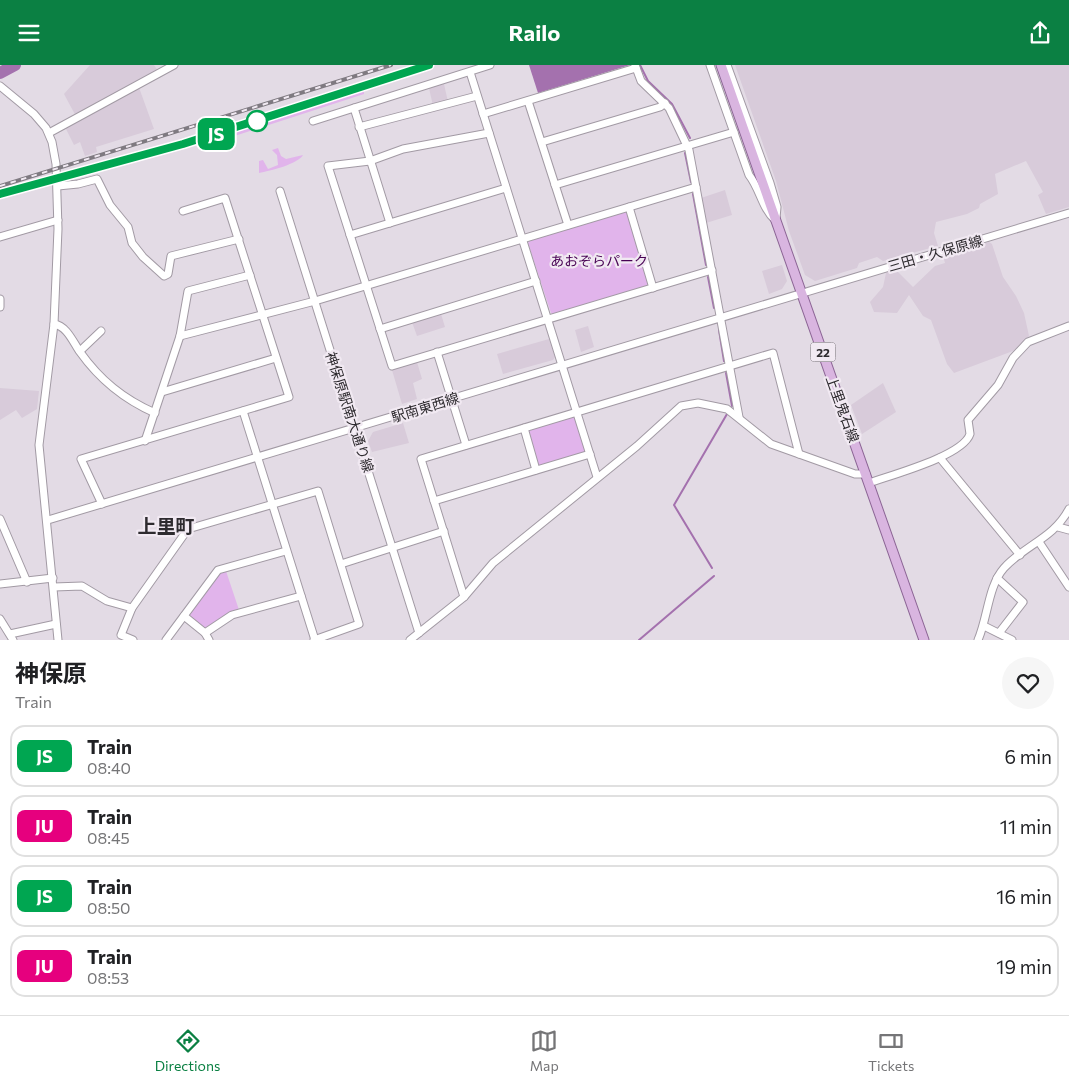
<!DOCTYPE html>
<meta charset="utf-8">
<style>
:root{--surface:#fff;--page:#f6f6f6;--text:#202124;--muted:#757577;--line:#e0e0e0;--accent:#0b8043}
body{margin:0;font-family:Commissioner,"Noto Sans JP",sans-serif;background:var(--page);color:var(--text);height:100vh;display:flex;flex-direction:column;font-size:19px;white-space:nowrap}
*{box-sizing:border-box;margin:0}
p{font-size:16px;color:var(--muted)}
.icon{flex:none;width:28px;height:28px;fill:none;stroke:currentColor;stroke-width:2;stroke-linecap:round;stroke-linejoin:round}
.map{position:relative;height:575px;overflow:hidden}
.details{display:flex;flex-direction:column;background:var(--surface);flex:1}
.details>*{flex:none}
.badge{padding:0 10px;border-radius:8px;font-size:18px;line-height:32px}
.map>.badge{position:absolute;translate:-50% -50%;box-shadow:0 0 0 2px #fff}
.round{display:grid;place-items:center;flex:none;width:52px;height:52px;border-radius:26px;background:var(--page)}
.overview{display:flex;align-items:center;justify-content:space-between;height:85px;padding:0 15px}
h1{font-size:24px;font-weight:700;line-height:38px}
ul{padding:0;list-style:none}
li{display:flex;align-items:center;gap:15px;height:62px;margin:0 10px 8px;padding:0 5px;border:2px solid var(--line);border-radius:15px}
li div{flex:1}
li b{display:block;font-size:19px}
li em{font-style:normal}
li .badge{min-width:55px;font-weight:700;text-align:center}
header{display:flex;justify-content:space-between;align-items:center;height:65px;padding:0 15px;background:var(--accent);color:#fff;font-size:22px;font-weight:700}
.menu{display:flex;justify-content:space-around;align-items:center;height:70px;border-top:1px solid var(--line);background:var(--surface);font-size:14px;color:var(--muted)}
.menu a{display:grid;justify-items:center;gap:2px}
.menu .selected{color:var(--accent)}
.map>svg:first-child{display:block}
.built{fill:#d8cbda}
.green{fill:#e1b4eb}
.water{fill:#a471ae}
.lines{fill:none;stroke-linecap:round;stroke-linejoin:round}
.stream{stroke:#a471ae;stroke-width:2}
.river{stroke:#a471ae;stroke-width:12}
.minor-casing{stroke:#a29aa4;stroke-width:9}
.major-casing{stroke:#8c6595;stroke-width:11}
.minor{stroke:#fff;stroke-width:7}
.major{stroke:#d9b5e0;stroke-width:9}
.rail-casing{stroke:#7f7a81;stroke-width:4}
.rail{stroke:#f1e9f2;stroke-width:2;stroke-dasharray:5.5;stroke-linecap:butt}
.line-casing{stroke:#fff;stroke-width:11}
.line{stroke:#00a651;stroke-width:8}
.stop-dot{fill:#fff;stroke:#00a651;stroke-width:2.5}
.labels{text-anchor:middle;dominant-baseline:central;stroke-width:4.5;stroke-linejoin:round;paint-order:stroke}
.shield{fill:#f1e9f2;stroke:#68646a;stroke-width:1}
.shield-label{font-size:12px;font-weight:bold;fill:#2e2b2f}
.street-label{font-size:14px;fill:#2e2b2f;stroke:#f1e9f2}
.park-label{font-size:14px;fill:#480254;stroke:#f1e9f2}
.district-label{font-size:19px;font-weight:bold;fill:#2e2b2f;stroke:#f1e9f2}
</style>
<header><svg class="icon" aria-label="menu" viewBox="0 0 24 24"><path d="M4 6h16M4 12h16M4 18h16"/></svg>Railo<svg class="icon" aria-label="share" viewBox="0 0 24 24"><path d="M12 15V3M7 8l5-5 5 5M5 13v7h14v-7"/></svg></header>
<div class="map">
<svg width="1069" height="575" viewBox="0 0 1069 575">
<rect width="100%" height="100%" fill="#e3dbe5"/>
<g class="built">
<path d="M90 0H154L158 6 137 17 154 64 96 82 97 87 85 91 80 77 74 80 65 62 78 55 64 29Z"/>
<path d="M735 0H1069V142L1046 149 1038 130 1043 127 1026 96 995 109 998 129 980 139 979 143 967 149 936 157 934 168 938 181 883 196 877 192 859 198 857 203 815 216 805 210 789 166 776 116Z"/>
<path d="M444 19 448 37 433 41 429 23Z"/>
<path d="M725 125 732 150 706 158 701 133Z"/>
<path d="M989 177 992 179 1003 212 1016 231 1024 248 1029 271 1013 286 954 308 947 299 931 255 923 251 909 230 897 248 874 247 870 237 883 222 886 208 896 205 913 222 935 201 945 198 943 191Z"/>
<path d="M782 200 787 216 782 224 769 229 762 206Z"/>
<path d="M441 249 445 262 417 271 412 257Z"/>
<path d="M588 261 594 282 581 287 575 265Z"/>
<path d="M549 274 555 292 553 295 503 309 497 289Z"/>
<path d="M417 297 422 314 413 318 417 334 402 339 392 305Z"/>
<path d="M883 318 896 347 862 369 851 340Z"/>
<path d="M0 323 39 326 37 344 22 353 16 345 0 355Z"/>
<path d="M403 358 409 378 372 387 368 376 373 367Z"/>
</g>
<g class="green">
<path d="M364 26V29L207 80 206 77Z"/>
<path d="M278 83 281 91 286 94 303 90C298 99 270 106 259 108V96L263 95 268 104 278 100 277 90 272 85Z"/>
<path d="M624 146 627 148 648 218 647 221 553 249 551 248 528 178 530 175Z"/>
<path d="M573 351 576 352 586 385 584 388 540 401 537 399 527 367 529 364Z"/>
<path d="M226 506 239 545 205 564 189 553V549L220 508Z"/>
</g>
<path class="water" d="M529 0H630L538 28Z"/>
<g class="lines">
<g class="stream">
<path d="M640 0 648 16 672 39 690 73"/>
<path d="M685 88 691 117"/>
<path d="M693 129 706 200"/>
<path d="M708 212 714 243"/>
<path d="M719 265 724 296"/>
<path d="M726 308 732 341"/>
<path d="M712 503 674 440 727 349"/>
<path d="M639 575 714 511"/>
</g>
<path class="river" d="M0 8 15 0"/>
<g class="minor-casing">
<g id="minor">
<path d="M635 0 641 16 669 43 689 85 739 352"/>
<path d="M710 0 749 110C760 124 762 143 775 155"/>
<path d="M727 0 770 118 777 142 776 153"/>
<path d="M470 7 597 412"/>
<path d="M0 21 34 49 46 63 52 77 56 99 58 164 54 259 39 380 58 575"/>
<path d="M528 36 568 160"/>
<path d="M483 49 636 3"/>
<path d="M313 56 354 43"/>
<path d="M359 62 477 31"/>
<path d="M49 68 174 0"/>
<path d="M489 68 403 84 370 96 328 101 392 301 712 205"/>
<path d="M542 77 660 42 665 38"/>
<path d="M555 120 734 67"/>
<path d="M58 121 78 119 97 114 110 140 128 162 132 178 143 192 164 211 168 209 171 191 239 174"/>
<path d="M280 126 419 568"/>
<path d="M629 142 653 223"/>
<path d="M390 158 354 43 490 0"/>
<path d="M350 170 506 123"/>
<path d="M0 172 58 155"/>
<path d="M0 234V242"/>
<path d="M54 259C67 261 73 277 80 287 100 315 123 334 155 348"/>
<path d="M380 264 536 216"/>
<path d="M180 271 315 236 696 122"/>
<path d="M80 286 101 266"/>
<path d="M437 287 466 380"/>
<path d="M162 327 276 293"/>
<path d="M243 346 315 575"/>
<path d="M524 363 536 405"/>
<path d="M145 376 180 271 188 226 250 210"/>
<path d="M940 393 1020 490"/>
<path d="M869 418C891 410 963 391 970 369L968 355 998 320 1013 293 1028 277 1069 261"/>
<path d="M434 436 590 389"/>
<path d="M102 439 81 394 289 332 225 133 183 146"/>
<path d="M0 454 27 517"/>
<path d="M48 455 1069 148"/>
<path d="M1058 462 1069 465"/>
<path d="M1039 477 1069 522"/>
<path d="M341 499 444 466"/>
<path d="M997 513 1023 537 999 568"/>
<path d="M0 519 53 513"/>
<path d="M54 522 82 521 107 536 132 543"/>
<path d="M464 532 421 394 773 288 799 389"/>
<path d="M184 551 205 568 209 575"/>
<path d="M0 554 13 575"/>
<path d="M984 561 1012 575"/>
<path d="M205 568 232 550 301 531"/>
<path d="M10 569 56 559"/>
<path d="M133 575 121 570 132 543 188 464 318 426 359 559 314 575"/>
<path d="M166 575 218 505 286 486"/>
<path d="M410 575 464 532 493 498 637 381 681 341 698 338 727 344 771 379 855 409H866"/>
<path d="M978 575C988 552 988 521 1004 503 1025 480 1054 473 1069 444"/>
</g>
</g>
<g class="major-casing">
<path id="major" d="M721 0 924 575"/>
</g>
<use href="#minor" class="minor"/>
<use href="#major" class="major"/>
<g class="rail-casing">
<g id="rail">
<path d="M0 121 391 0"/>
<path d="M0 129 183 79 429 0"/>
</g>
</g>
<use href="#rail" class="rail"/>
</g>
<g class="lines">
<g class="line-casing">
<path id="line" d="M0 129 183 79 429 0"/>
</g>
<use href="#line" class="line"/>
</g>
<circle class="stop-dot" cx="257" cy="56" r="10"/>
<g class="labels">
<rect class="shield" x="810.5" y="277.5" width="25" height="19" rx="4"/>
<g class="shield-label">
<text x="823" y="287">22</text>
</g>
<g class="street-label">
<text transform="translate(935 188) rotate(-16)">三田・久保原線</text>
<text transform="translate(425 342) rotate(-17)">駅南東西線</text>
<text transform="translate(843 344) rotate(70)">上里鬼石線</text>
<text transform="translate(350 347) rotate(72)">神保原駅南大通り線</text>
</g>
<g class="park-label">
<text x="599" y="195">あおぞらパーク</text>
</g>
<g class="district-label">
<text x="166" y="460">上里町</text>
</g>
</g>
</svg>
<b class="badge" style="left:216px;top:69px;background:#00a651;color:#fff">JS</b>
</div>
<section class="details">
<div class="overview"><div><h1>神保原</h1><p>Train</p></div><a class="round"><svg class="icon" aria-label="heart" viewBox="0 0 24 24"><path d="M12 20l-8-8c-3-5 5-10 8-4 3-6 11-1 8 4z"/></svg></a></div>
<ul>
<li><span class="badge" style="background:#00a651;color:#fff">JS</span><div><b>Train</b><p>08:40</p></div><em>6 min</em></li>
<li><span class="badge" style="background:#e6007e;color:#fff">JU</span><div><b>Train</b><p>08:45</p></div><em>11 min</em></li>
<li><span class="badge" style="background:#00a651;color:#fff">JS</span><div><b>Train</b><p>08:50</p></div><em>16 min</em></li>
<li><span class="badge" style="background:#e6007e;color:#fff">JU</span><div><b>Train</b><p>08:53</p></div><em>19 min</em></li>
</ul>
</section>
<nav class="menu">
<a class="selected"><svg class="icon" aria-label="directions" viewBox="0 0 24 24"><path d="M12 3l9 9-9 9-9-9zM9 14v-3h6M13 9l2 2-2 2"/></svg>Directions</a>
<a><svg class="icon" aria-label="map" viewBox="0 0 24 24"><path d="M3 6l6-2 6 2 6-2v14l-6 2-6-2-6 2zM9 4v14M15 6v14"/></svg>Map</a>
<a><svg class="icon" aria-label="tickets" viewBox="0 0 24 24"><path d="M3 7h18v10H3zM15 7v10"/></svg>Tickets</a>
</nav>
